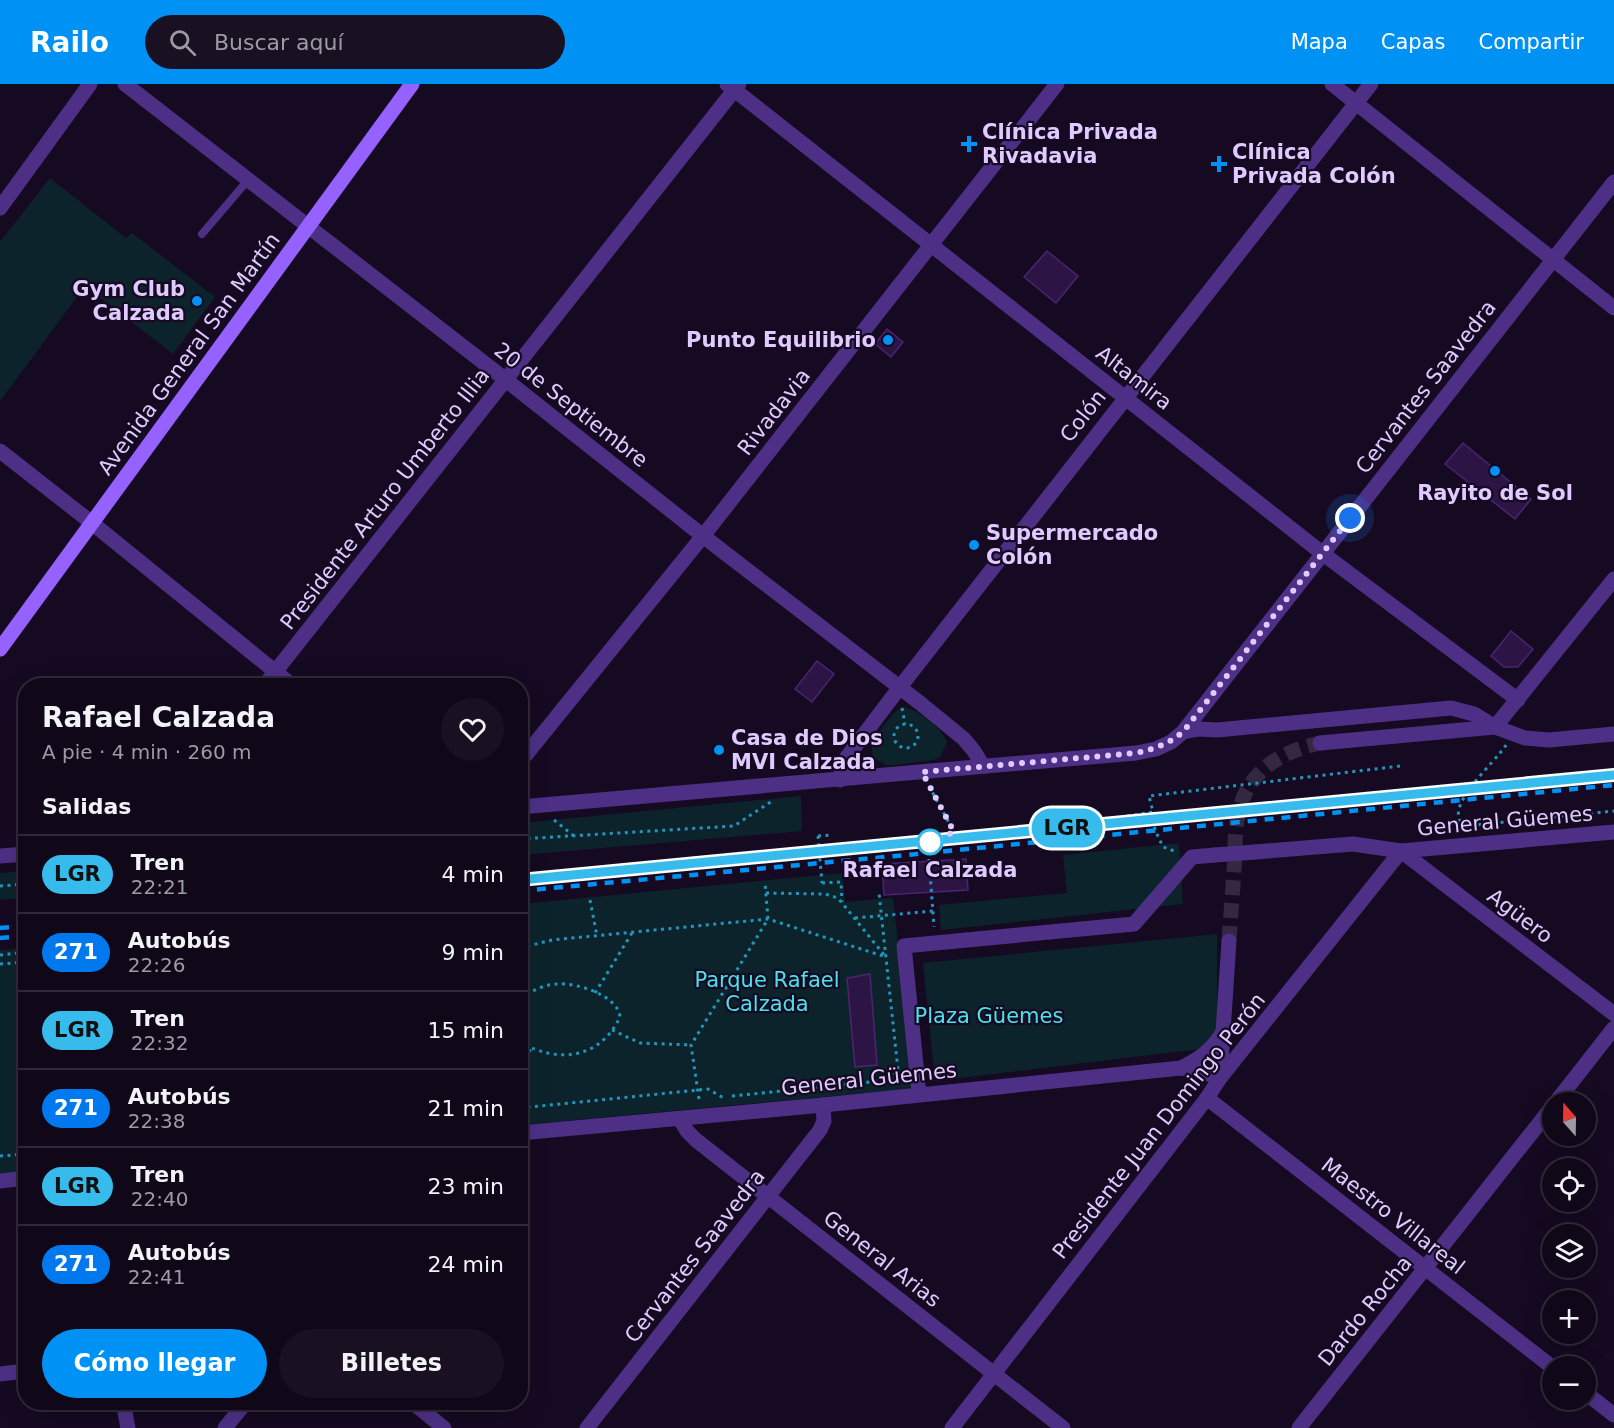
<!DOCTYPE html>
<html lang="es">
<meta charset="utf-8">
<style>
:root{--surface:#100819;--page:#191122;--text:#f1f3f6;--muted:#9c9aa2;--line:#302938;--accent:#0091f5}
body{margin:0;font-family:"DejaVu Sans",sans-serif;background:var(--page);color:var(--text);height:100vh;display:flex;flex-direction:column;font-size:22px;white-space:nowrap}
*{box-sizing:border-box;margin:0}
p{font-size:20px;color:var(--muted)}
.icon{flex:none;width:33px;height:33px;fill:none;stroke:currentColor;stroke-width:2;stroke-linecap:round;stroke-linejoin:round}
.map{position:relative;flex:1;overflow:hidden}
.panel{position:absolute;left:18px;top:594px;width:510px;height:732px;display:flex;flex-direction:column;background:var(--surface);border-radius:24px;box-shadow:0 6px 24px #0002,0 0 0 2px var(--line)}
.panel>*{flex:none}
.badge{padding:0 12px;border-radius:20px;font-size:21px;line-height:39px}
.needle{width:39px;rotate:340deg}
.tools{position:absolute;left:1542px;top:1008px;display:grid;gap:12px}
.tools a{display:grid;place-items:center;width:54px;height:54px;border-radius:50%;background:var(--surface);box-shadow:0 6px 24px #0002,0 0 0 2px var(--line);font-size:30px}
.you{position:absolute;width:30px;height:30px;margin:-15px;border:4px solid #fff;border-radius:50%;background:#1a73e8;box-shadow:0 0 0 9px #1a73e833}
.map>.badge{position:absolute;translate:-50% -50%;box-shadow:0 0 0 3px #fff}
h2{padding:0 24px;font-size:22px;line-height:54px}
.round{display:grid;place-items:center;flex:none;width:63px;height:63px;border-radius:32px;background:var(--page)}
.headline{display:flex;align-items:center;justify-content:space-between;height:102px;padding:0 24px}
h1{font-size:28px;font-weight:600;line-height:45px}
.primary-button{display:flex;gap:12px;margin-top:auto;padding:12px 24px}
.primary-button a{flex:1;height:69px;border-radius:36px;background:var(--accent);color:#fff;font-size:24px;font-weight:600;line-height:69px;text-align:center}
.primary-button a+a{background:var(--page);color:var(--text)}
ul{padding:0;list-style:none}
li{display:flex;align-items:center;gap:18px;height:78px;padding:0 24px;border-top:2px solid var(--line)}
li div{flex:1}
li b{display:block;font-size:22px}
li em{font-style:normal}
li .badge{min-width:66px;font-weight:700;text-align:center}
header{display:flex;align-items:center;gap:36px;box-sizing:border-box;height:84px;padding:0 30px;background:var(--accent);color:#fff}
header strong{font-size:28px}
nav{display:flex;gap:33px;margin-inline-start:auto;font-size:21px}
.search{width:420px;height:54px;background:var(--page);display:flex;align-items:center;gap:15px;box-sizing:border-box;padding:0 21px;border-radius:33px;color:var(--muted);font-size:22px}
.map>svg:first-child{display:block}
.green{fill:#0d232b}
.building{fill:#2c1444;stroke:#4b2472;stroke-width:1.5}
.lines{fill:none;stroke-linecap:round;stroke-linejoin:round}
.tertiary-tunnel{stroke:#332742;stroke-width:15;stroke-dasharray:15 8;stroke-linecap:butt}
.path{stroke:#2096bd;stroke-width:3;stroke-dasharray:3 4.5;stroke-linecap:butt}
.service{stroke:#4d3085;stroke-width:8}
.minor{stroke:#4d3085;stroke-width:15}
.tertiary{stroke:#4d3085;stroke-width:15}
.secondary{stroke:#9561ff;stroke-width:15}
.rail{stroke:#0091f5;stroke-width:4.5;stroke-dasharray:9 8;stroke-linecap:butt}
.path-bridge{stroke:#2096bd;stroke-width:3;stroke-dasharray:3 4.5;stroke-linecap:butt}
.minor-bridge{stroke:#4d3085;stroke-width:15}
.line-casing{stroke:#fff;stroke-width:14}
.line{stroke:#37bbed;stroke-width:9}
.walk{stroke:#e0caff;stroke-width:6;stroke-dasharray:0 10.8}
.poi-dot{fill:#0091f5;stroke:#150a21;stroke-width:2}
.stop-dot{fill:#fff;stroke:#37bbed;stroke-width:3}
.labels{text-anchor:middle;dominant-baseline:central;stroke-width:4.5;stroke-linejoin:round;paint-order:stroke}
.poi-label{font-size:21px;font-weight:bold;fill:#e0caff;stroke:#150a21;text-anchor:start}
.street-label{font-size:21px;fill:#e0caff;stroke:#150a21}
.stop-label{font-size:21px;font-weight:bold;fill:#e0caff;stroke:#150a21}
.park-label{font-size:21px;fill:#49e2ec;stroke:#150a21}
</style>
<header>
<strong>Railo</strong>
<div class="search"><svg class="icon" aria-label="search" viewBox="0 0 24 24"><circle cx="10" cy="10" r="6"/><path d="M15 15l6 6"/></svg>Buscar aquí</div>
<nav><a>Mapa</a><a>Capas</a><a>Compartir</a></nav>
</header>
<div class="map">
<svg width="1614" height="1344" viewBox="0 0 1614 1344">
<rect width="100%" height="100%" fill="#150a21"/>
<g class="green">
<path d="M50 94 126 154 132 149 215 213 173 270 85 202 0 317V158Z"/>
<path d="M902 623C916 623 944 646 947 659L940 673 933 676 887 682 873 673C872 668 871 663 873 658 877 649 893 628 902 623Z"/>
<path d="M801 712 802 747 521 771V739Z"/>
<path d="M1179 759 1183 820 941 846 939 821 1067 809 1063 771Z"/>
<path d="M25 787V814L0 816V789Z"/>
<path d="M842 789 845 818 893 814 912 989 911 1001 907 1005 521 1041V820Z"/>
<path d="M1217 850V963L935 997 923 879Z"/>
<path d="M25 864V1087L0 1089V866Z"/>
</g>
<g class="building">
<path d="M1047 167 1078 192 1056 219 1024 193Z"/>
<path d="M887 245 903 258 891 273 875 260Z"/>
<path d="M1463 359 1531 415 1515 435 1445 380Z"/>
<path d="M1511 547 1533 565 1518 583H1504L1491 572Z"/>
<path d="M817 577 834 590 812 618 795 605Z"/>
<path d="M966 775 968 806 884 811 882 780Z"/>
<path d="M870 890 877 981 855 983 847 894Z"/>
</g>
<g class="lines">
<path class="tertiary-tunnel" d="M1229 857C1231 829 1233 801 1235 773 1235 759 1235 745 1238 731 1247 688 1279 668 1320 659"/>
<g class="path">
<path d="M902 624 905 640"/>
<circle cx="906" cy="652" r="12"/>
<path d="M1506 661C1497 677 1439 725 1465 742L1614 727"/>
<path d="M929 702 954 748"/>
<path d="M1153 728 1155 746 1163 763 1177 768"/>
<path d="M1127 732 1153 728 1149 712 1400 682"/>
<path d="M554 736 574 752"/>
<path d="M818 752 832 751"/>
<path d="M520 755 734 742 772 717"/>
<path d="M929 775 934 843"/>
<path d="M822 799 841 798 842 818"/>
<path d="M0 802 26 800"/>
<path d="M766 809 825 810 838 814 885 872"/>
<path d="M590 816 597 852"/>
<path d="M855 834 933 827"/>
<path d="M520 864 552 856 768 835 886 873"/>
<path d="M0 871 26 868"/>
<path d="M0 880 26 878"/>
<path d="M595 909 632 849"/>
<path d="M520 914C532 907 543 901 556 900 575 898 618 911 620 933 600 975 558 980 520 958"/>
<path d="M612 946 640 959 691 961"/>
<path d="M520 980 531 965"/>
<path d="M732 1012 890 996 898 986 879 809"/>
<path d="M699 1015 691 961 768 835 765 799"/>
<path d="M520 1024 708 1005 722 1013H725"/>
<path d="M0 1072 26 1070"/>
</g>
<path class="service" d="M202 150 248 96"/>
<g class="minor">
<path d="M125 0 506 296 703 452 920 619 964 655 974 667 983 682"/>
<path d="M727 0 1322 469 1518 616"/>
<path d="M1332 0 1614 224"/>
<path d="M0 124 90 0"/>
<path d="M0 367 92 439 293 602"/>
<path d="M264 602 739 0"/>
<path d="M1183 648 1614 98"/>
<path d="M520 678 703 452 1057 0"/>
<path d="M840 696 842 686 847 673 900 603 1371 0"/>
<path d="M520 723 1136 669 1156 665 1171 658 1183 648 1199 645 1217 646 1451 624 1474 630 1495 643 1525 654 1549 656 1614 650"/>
<path d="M1255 768 1353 760 1401 767 1614 930"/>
<path d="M0 772 26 770"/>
<path d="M1181 984C1200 975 1212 966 1223 948"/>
<path d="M919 1010 904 862 1134 840 1192 773 1215 771"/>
<path d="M1207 1014 1552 1283"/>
<path d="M1556 1018 1614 944"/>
<path d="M680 1035 687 1047 696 1056 1063 1344"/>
<path d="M520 1049 823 1021 1181 984 1196 986 1220 994"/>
<path d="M0 1097 26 1094"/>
<path d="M0 1290 26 1287"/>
<path d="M1586 1309 1614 1331"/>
<path d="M123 1318 128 1344"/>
<path d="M412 1318 444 1344"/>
<path d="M225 1344 246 1318"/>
<path d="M587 1344 820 1046 824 1037 823 1021"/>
<path d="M1299 1344 1552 1023"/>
</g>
<g class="tertiary">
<path d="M1320 659 1495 643 1614 495"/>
<path d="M1220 994 1229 857"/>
<path d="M952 1344 1207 1014 1220 994 1401 767 1614 748"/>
</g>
<path class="secondary" d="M0 565 412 0"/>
<g class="rail">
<path d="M520 796 1614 691"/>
<path d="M520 807 917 770 1614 701"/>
<path d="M0 844 26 842"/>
<path d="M0 854 26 852"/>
</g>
<path class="path-bridge" d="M818 752 822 799"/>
<path class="minor-bridge" d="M1215 771 1255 768"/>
</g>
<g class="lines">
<g class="line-casing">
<path id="line" d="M520 796 1614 691"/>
</g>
<use href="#line" class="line"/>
<path class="walk" d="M930 758 954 748 922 688 1136 669C1155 665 1168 660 1183 648L1350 434"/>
</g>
<g class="poi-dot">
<path d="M966 51h6v6h6v6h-6v6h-6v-6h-6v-6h6z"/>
<path d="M1216 71h6v6h6v6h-6v6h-6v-6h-6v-6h6z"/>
<circle cx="197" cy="217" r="6"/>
<circle cx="888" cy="256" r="6"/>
<circle cx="1495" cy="387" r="6"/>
<circle cx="974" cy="461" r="6"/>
<circle cx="719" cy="666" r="6"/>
</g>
<circle class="stop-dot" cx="930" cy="758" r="12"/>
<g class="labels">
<g class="poi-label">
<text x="982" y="48">Clínica Privada<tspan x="982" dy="24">Rivadavia</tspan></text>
<text x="1232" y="68">Clínica<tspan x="1232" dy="24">Privada Colón</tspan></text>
<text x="185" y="205" text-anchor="end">Gym Club<tspan x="185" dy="24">Calzada</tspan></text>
<text x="876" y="256" text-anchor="end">Punto Equilibrio</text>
<text x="1495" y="409" text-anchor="middle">Rayito de Sol</text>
<text x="986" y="449">Supermercado<tspan x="986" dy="24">Colón</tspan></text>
<text x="731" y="654">Casa de Dios<tspan x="731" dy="24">MVI Calzada</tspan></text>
</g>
<g class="street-label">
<text transform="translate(189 270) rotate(-54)">Avenida General San Martín</text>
<text transform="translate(1134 294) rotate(38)">Altamira</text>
<text transform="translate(1426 303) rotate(-52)">Cervantes Saavedra</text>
<text transform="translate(571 321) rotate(38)">20 de Septiembre</text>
<text transform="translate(774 328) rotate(-52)">Rivadavia</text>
<text transform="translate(1083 332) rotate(-52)">Colón</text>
<text transform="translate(385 415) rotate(-52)">Presidente Arturo Umberto Illia</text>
<text transform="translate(1505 737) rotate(-5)">General Güemes</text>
<text transform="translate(1520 832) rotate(37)">Agüero</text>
<text transform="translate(869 995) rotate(-6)">General Güemes</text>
<text transform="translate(1159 1042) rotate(-52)">Presidente Juan Domingo Perón</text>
<text transform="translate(1393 1132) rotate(38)">Maestro Villareal</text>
<text transform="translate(695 1172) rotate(-52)">Cervantes Saavedra</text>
<text transform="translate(882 1175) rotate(38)">General Arias</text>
<text transform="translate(1365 1227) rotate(-51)">Dardo Rocha</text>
</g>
<g class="stop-label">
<text x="930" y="786">Rafael Calzada</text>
</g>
<g class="park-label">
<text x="767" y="896">Parque Rafael<tspan x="767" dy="24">Calzada</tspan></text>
<text x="989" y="932">Plaza Güemes</text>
</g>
</g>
</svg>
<div class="tools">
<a><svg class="needle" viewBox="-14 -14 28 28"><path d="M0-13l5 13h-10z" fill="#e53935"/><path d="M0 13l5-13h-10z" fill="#9c9aa2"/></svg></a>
<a><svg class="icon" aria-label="locate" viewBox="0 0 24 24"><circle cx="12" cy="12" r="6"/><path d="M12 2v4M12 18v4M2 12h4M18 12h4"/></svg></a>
<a><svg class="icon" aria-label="layers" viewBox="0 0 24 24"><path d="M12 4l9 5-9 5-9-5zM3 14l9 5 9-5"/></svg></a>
<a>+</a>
<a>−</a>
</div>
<div class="you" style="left:1350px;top:434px"></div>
<b class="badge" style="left:1067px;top:744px;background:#37bbed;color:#111">LGR</b>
<section class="panel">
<div class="headline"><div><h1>Rafael Calzada</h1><p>A pie · 4 min · 260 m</p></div><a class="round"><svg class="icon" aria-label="heart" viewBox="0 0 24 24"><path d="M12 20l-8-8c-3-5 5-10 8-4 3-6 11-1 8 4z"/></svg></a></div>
<h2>Salidas</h2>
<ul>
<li><span class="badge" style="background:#37bbed;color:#111">LGR</span><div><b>Tren</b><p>22:21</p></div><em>4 min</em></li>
<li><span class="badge" style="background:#0079ef;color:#fff">271</span><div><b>Autobús</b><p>22:26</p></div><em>9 min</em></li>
<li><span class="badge" style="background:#37bbed;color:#111">LGR</span><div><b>Tren</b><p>22:32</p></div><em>15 min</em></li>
<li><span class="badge" style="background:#0079ef;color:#fff">271</span><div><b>Autobús</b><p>22:38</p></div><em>21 min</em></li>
<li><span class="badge" style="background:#37bbed;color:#111">LGR</span><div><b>Tren</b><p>22:40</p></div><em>23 min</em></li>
<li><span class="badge" style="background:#0079ef;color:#fff">271</span><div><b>Autobús</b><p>22:41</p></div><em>24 min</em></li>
</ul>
<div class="primary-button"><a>Cómo llegar</a><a>Billetes</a></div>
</section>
</div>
